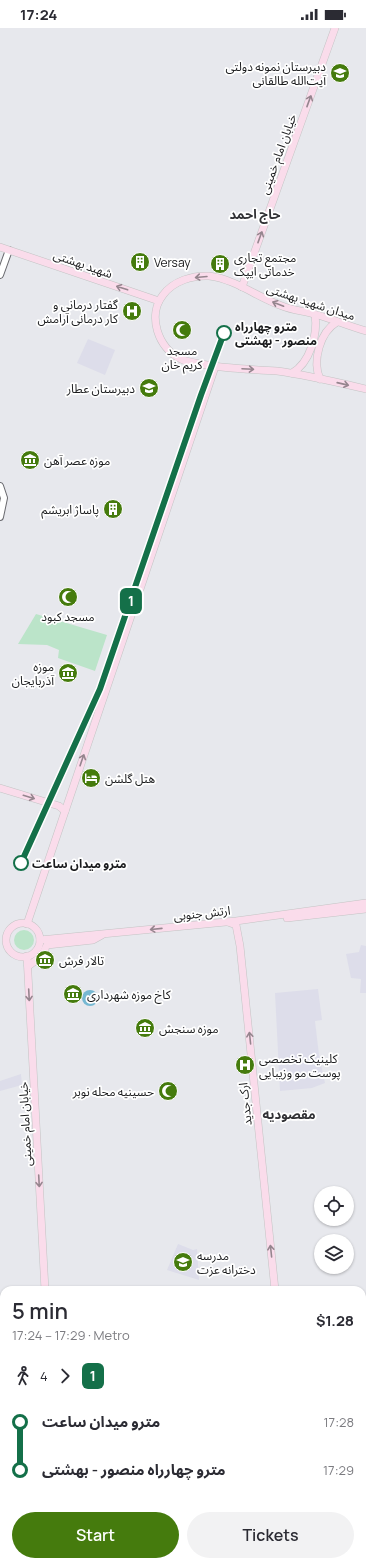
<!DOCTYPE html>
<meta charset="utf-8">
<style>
:root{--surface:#fff;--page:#f2f2f3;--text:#2b2b33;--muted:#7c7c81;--accent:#457b0d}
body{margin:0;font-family:Manrope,"Noto Sans Arabic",sans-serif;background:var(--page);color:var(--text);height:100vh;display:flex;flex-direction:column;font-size:15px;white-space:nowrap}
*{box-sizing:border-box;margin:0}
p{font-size:13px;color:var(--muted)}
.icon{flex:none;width:22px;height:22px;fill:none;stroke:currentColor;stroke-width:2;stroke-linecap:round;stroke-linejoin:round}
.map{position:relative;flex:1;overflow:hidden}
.sheet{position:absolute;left:0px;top:1258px;width:366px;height:280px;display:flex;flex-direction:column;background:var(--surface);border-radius:12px 12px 0 0;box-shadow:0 1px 3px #0004}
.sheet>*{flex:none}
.badge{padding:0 8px;border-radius:6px;font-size:14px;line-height:26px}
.controls{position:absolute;left:314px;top:1158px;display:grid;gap:8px}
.controls a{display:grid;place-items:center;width:40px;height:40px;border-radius:50%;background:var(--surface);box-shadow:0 1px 3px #0004;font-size:20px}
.map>.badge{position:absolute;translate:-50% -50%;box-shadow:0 0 0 2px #fff}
.legs{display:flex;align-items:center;gap:6px;height:44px;padding:0 12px;font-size:13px}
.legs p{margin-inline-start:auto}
.headline{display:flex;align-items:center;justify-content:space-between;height:68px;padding:0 12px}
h1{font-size:22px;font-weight:600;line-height:30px}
.cta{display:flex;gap:8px;margin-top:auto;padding:8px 12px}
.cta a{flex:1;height:46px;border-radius:24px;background:var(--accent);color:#fff;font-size:16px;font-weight:600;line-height:46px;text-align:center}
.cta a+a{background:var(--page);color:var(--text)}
ul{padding:0 12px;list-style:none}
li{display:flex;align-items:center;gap:14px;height:48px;font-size:15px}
li i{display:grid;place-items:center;width:6px;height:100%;margin:0 5px;background:currentColor}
li i::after{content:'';width:10px;height:10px;margin:-5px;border:3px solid;border-radius:50%;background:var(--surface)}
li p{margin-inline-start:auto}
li:first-child i{background:linear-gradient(#0000 50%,currentColor 0)}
li:last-child i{background:linear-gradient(currentColor 50%,#0000 0)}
.status{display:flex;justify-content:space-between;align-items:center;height:28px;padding:0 20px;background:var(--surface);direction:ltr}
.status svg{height:11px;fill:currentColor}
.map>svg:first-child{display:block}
.built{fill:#ddddea}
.green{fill:#bbe4c9}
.water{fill:#76b8d2}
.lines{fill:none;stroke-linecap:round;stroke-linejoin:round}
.secondary-casing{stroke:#6a6a6f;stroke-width:8}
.primary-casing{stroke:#c3c4c4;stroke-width:8}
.secondary{stroke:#fff;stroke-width:6}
.primary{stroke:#fadceb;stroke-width:7}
.oneway{stroke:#95858e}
.line-1-casing{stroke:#fff;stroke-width:9}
.line-1{stroke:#147049;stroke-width:6}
.stop-1-dot{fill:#fff;stroke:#147049;stroke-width:2}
.labels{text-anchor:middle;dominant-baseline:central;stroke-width:3.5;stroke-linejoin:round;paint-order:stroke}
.poi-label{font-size:12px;fill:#1a1b1d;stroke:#fff;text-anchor:start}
.street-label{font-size:12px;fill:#1a1b1d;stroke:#fff}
.stop-label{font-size:12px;font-weight:bold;fill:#1a1b1d;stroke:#fff;text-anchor:start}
.neighbourhood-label{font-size:13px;font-weight:bold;fill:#313135;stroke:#fff}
</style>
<div class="status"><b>17:24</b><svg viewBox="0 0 49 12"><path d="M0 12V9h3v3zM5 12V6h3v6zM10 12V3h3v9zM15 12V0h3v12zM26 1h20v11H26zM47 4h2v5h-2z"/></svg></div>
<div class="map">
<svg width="366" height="1538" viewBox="0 0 366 1538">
<rect width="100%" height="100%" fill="#e7e8ed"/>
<g class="built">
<path d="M88 311 115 322 105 347 77 335Z"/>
<path d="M361 917 366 918V965H360L361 951 351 950 346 926 359 924Z"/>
<path d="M318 961 322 992 315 993 319 1027 325 1055 312 1060 280 1063 275 965Z"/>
<path d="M21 1046 22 1057 0 1063V1053Z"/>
<path d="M178 1216 193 1222 197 1221 199 1252 167 1242Z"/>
</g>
<g class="green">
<path d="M36 586 107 607 95 643 58 630 59 622 47 617 18 616Z"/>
<circle cx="24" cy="912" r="10"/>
</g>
<circle class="water" cx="90" cy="970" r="8"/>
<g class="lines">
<g class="secondary-casing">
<g id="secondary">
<path d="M0 247 9 222"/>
<path d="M0 458 4 470 0 489"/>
<path d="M362 1431 366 1430"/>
</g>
</g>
<g class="primary-casing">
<g id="primary">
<path d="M0 219 159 273"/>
<path d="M242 259 335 0"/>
<path d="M366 303C349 298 332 291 314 286 303 283 292 282 282 278 257 269 235 251 209 248 193 247 173 253 163 267 147 287 158 321 181 331 187 334 195 335 201 336 226 341 251 341 277 343 307 347 336 354 366 361"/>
<path d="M292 345C310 335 318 306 315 287"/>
<path d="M320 351C312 333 320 304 337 294"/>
<path d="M0 760 59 778 65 783"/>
<path d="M287 890 366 881"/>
<path d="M228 894 236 897 240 918 275 1262"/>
<circle cx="23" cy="912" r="17"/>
<path d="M27 896 215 339"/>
<path d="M40 912 236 893 366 875"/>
<path d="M27 928 45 1262"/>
<path d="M28 938 41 929 47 917 93 912 102 907"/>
<path d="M362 1320H366"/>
<path d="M0 1371 4 1372"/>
<path d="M313 1534 315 1538"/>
<path d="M322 1534 323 1538"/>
<path d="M21 1538 22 1534"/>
</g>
</g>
<use href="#secondary" class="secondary"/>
<use href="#primary" class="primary"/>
</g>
<defs><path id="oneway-shaft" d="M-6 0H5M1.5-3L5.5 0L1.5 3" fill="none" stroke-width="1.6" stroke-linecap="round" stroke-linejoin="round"/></defs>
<g class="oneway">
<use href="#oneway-shaft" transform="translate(309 73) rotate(-70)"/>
<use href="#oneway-shaft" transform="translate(260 209) rotate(-70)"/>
<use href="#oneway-shaft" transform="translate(201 249) rotate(175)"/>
<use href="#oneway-shaft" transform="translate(122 260) rotate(-162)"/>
<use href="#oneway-shaft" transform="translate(278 276) rotate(-159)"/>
<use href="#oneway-shaft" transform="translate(248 341) rotate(3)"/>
<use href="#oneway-shaft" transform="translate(343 356) rotate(13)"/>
<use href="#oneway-shaft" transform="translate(82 732) rotate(-71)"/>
<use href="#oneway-shaft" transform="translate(29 769) rotate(17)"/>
<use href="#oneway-shaft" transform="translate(156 901) rotate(174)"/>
<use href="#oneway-shaft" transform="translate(29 967) rotate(87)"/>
<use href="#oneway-shaft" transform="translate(250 1010) rotate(-96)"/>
<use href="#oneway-shaft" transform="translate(39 1153) rotate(87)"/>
<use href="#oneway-shaft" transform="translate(271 1223) rotate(-96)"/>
</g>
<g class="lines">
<g class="line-1-casing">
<path id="line-1" d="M21 835 100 661 201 367 224 305"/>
</g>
<use href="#line-1" class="line-1"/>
</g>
<defs>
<g id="school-disc" transform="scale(1)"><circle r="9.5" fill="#457b0d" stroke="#fff"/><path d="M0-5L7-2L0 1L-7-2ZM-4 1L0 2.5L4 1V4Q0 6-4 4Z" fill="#fff"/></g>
<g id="building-disc" transform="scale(1)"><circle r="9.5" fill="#457b0d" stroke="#fff"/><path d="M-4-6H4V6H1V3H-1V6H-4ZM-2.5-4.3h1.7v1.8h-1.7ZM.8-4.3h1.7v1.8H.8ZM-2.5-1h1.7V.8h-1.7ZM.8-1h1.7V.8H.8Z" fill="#fff"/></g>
<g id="hospital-disc" transform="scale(1)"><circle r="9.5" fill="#457b0d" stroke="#fff"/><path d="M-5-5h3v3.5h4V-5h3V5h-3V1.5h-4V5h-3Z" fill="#fff"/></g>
<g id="mosque-disc" transform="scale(1)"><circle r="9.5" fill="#457b0d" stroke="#fff"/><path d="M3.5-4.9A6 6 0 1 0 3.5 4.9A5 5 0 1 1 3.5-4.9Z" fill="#fff"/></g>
<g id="museum-disc" transform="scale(1)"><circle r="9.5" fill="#457b0d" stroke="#fff"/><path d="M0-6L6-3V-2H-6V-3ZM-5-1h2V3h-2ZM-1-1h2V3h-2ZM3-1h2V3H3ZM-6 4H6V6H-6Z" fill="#fff"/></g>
<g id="hotel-disc" transform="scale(1)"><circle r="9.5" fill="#457b0d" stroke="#fff"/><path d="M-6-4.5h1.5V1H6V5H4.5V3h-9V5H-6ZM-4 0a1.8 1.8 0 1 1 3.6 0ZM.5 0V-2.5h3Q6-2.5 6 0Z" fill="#fff"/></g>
</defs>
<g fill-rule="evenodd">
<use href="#school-disc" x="340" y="45"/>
<use href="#building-disc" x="140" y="234"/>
<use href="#building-disc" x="220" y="236"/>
<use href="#hospital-disc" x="132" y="283"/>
<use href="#mosque-disc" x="182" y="302"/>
<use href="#school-disc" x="149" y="360"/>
<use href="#museum-disc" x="30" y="432"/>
<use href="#building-disc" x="113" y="481"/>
<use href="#mosque-disc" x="68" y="569"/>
<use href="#museum-disc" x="68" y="645"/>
<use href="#hotel-disc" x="91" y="750"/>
<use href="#museum-disc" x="45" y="932"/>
<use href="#museum-disc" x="73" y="966"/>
<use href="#museum-disc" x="145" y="1000"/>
<use href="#hospital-disc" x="245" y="1037"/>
<use href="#mosque-disc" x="168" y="1063"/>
<use href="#school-disc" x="183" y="1234"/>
</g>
<g class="stop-1-dot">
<circle cx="224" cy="305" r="7"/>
<circle cx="21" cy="835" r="7"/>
</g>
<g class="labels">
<g class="poi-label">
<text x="326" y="38" text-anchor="end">دبیرستان نمونه‌ دولتی<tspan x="326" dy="14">آیت‌الله طالقانی</tspan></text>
<text x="234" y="229">مجتمع تجاری<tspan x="234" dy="14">خدماتی ایپک</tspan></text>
<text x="154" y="234">Versay</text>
<text x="118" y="276" text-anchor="end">گفتار درمانی و<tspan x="118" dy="14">کار درمانی آرامش</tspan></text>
<text x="182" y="322" text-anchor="middle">مسجد<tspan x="182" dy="14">کریم خان</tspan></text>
<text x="135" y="360" text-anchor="end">دبیرستان عطار</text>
<text x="44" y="432">موزه عصر آهن</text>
<text x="99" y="481" text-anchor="end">پاساژ ابریشم</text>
<text x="68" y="588" text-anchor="middle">مسجد کبود</text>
<text x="54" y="638" text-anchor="end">موزه<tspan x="54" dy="14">آذربایجان</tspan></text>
<text x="105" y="750">هتل گلشن</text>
<text x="59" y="932">تالار فرش</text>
<text x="87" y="966">کاخ موزه شهرداری</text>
<text x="159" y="1000">موزه سنجش</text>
<text x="259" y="1030">کلینیک تخصصی<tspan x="259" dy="14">پوست مو وزیبایی</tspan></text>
<text x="154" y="1063" text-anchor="end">حسینیه محله نوبر</text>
<text x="197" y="1227">مدرسه<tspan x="197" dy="14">دخترانه عزت</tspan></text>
</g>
<g class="street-label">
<text transform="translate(278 126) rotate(-70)">خیابان امام خمینی</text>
<text transform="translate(83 236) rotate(19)">شهید بهشتى</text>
<text transform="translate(311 274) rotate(18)">میدان شهید بهشتی</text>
<text transform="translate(202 885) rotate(-6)">ارتش جنوبی</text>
<text transform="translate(245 1076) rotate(-96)">ارک جدید</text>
<text transform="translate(25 1096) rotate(-93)">خیابان امام خمینی</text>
</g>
<g class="stop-label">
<text x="235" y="298">مترو چهارراه<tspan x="235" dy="14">منصور - بهشتی</tspan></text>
<text x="32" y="835">مترو میدان ساعت</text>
</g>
<g class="neighbourhood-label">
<text x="255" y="186">حاج احمد</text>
<text x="289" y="1086">مقصودیه</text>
</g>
</g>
</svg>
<div class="controls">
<a><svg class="icon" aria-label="locate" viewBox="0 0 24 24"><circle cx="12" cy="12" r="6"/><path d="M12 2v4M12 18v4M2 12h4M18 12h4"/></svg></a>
<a><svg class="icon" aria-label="layers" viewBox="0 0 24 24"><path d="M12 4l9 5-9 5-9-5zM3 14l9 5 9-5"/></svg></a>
</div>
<b class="badge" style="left:131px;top:573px;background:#147049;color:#fff">1</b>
<section class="sheet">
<div class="headline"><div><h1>5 min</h1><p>17:24 – 17:29 · Metro</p></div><b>$1.28</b></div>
<div class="legs"><svg class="icon" aria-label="walk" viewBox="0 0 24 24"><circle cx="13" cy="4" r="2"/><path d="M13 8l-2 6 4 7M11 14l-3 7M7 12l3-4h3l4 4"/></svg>4<svg class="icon" aria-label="forward" viewBox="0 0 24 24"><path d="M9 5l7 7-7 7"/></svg><b class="badge" style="background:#147049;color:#fff">1</b></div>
<ul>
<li><i style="color:#147049"></i><b>مترو میدان ساعت</b><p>17:28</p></li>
<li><i style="color:#147049"></i><b>مترو چهارراه منصور - بهشتی</b><p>17:29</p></li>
</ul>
<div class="cta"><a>Start</a><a>Tickets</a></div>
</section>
</div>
